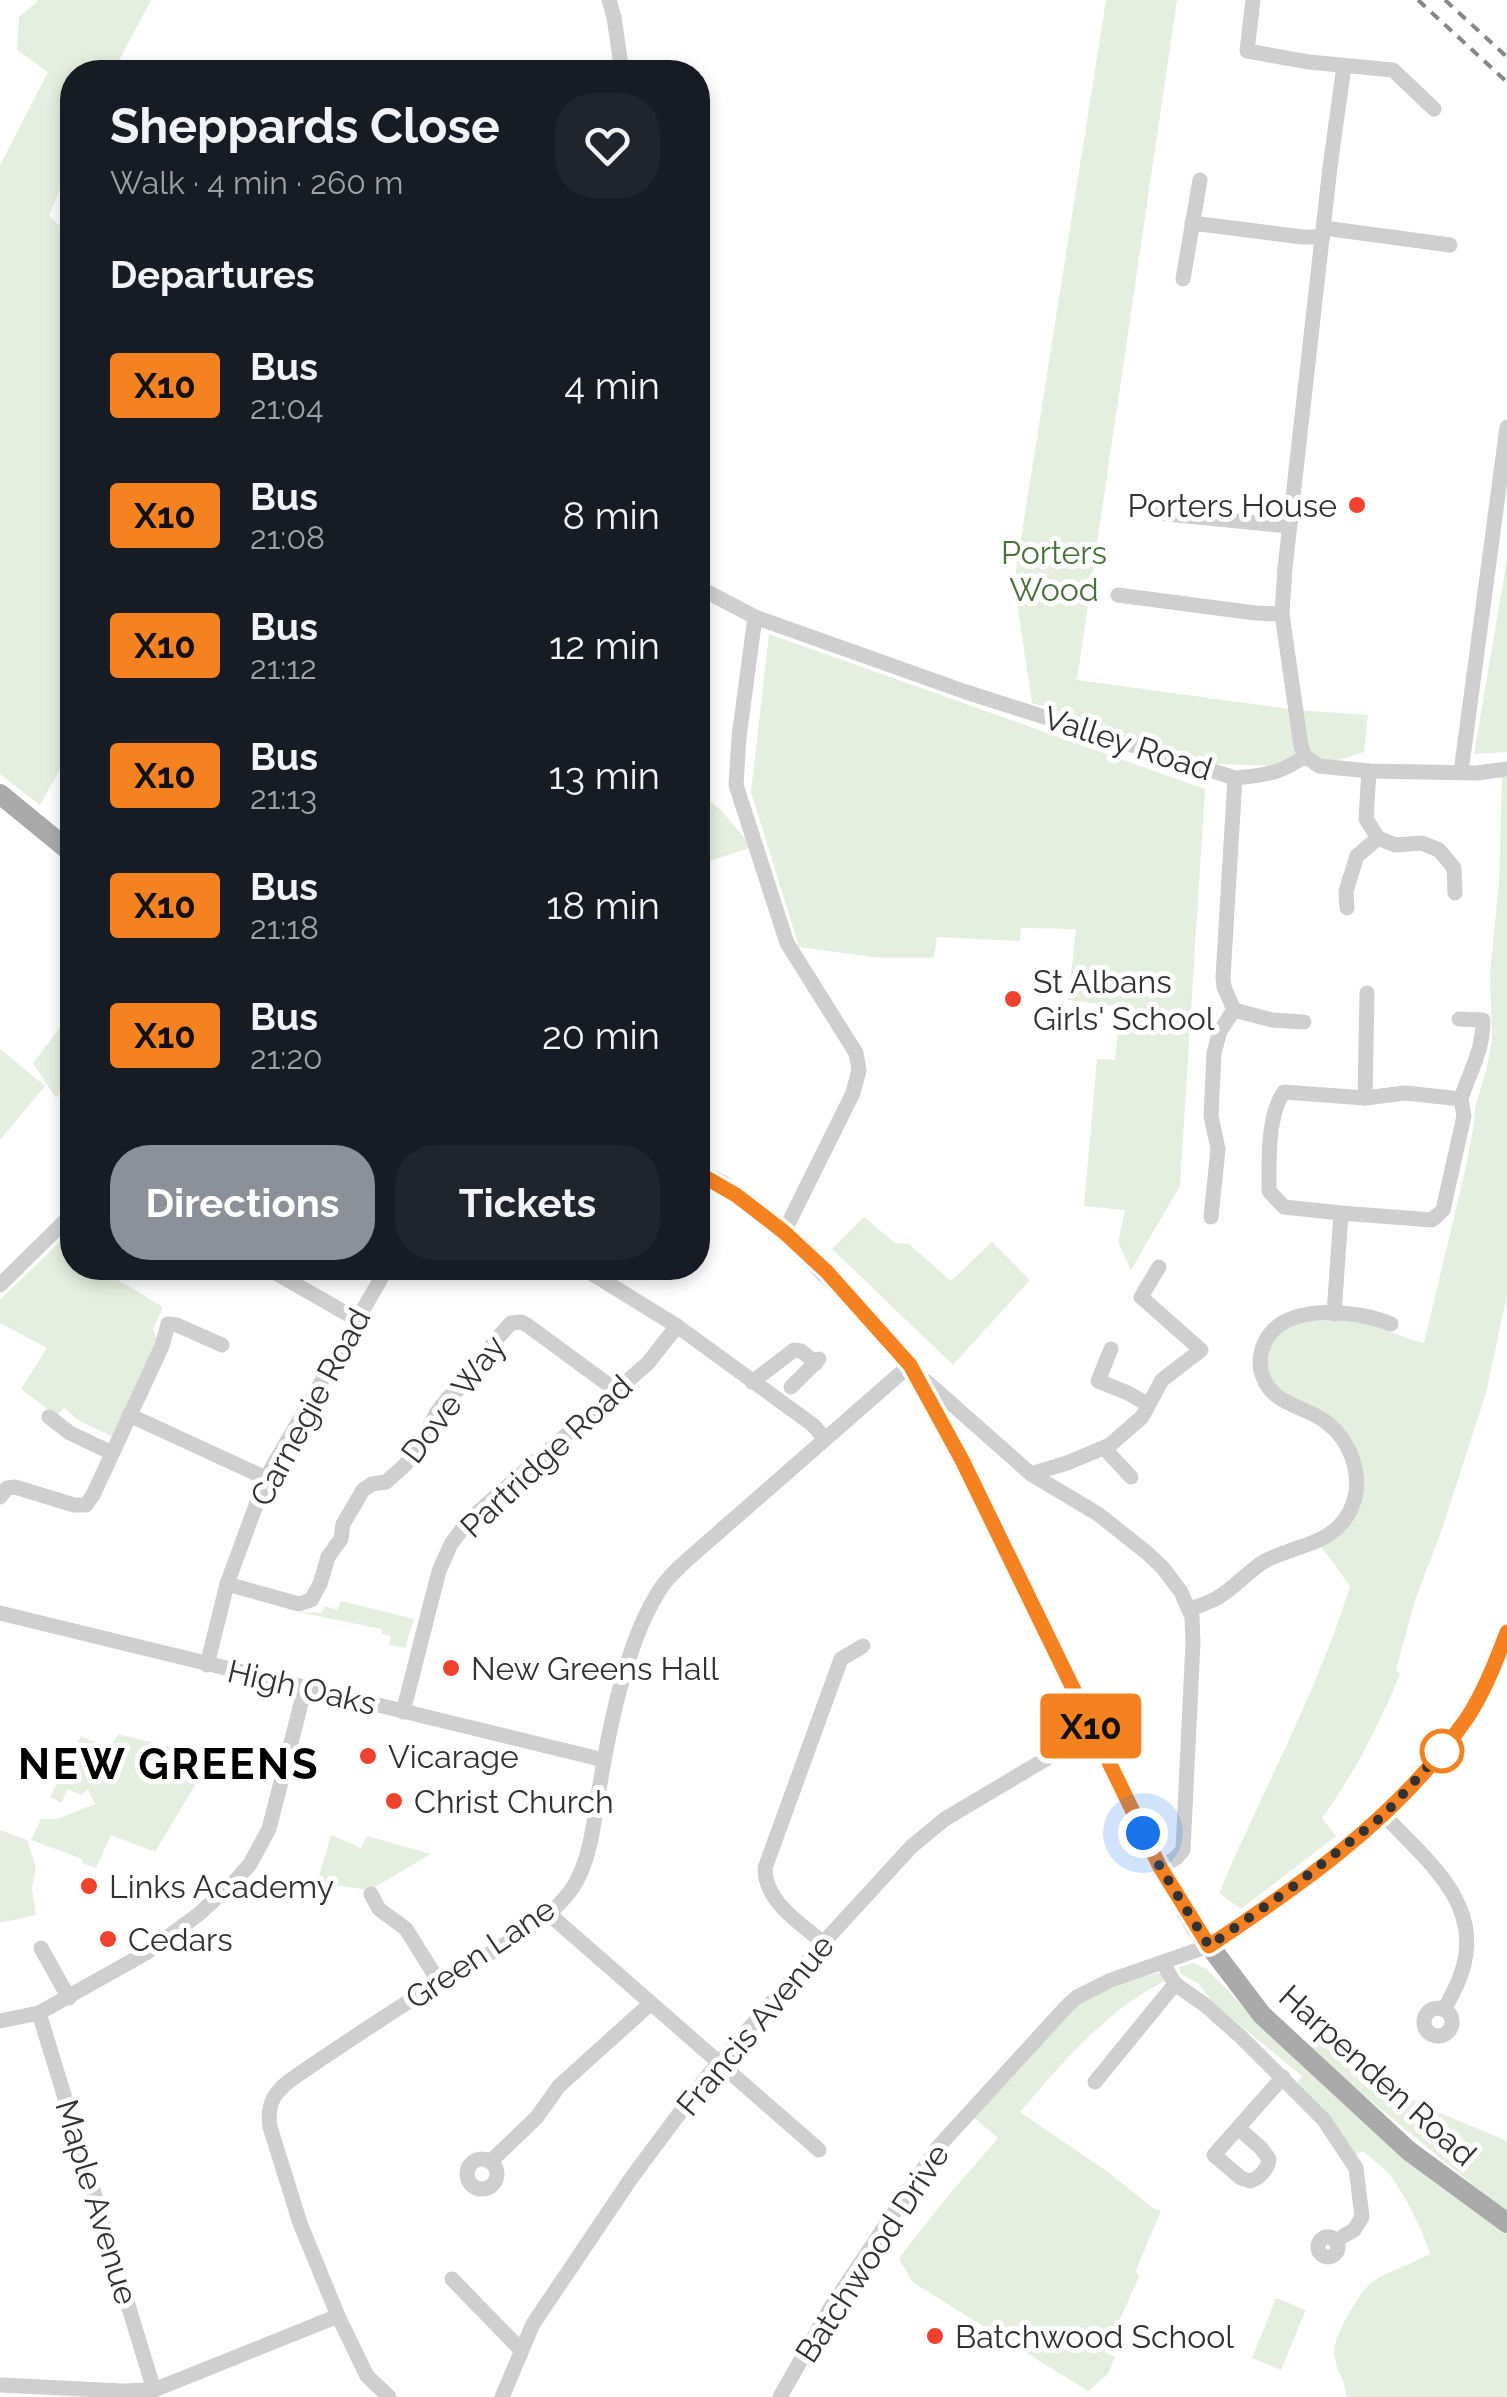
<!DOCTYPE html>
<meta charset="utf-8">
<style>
:root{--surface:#171b24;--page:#20242c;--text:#f1f3f6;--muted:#9ea1a6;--accent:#8c9099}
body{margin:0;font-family:Raleway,sans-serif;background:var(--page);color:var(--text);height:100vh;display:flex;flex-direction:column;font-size:38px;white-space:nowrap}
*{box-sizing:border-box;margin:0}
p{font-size:32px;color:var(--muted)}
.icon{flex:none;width:55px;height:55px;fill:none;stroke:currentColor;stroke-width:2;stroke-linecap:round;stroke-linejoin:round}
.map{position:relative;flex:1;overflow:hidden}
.drawer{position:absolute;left:60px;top:60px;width:650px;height:1220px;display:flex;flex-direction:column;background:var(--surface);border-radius:40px;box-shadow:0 5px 15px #0003}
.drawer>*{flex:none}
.badge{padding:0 20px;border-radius:8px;font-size:35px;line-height:65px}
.you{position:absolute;width:50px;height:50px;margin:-25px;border:8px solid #fff;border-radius:50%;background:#1a73e8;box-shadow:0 0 0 15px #1a73e833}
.map>.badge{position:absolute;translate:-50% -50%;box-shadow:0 0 0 5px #fff}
h2{padding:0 50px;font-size:38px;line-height:90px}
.round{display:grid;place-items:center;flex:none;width:105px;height:105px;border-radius:40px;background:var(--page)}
.headline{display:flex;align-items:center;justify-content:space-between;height:170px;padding:0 50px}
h1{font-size:48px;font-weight:700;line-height:75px}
.primary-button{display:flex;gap:20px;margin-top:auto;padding:20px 50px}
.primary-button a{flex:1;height:115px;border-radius:40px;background:var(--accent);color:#fff;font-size:40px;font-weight:700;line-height:115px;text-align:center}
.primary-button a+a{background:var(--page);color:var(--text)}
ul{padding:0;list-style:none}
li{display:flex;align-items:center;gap:30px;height:130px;padding:0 50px}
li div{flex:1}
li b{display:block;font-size:38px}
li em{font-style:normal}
li .badge{min-width:110px;font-weight:700;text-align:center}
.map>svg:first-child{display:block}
.green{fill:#e5efe0}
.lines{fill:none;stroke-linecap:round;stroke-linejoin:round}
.minor{stroke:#cfcfcf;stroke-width:15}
.major{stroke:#aaa;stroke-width:20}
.rail{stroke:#878787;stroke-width:4;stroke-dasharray:10 8;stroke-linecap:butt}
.line-casing{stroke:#fff;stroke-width:22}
.line{stroke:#f58220;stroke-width:15}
.walk{stroke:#323232;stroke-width:10;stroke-dasharray:0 18}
.poi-dot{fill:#ef432d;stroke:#fff;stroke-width:4}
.stop-dot{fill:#fff;stroke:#f58220;stroke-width:5}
.labels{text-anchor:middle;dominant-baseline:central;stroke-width:10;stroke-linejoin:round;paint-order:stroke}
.poi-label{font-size:32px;fill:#323232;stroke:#fff;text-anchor:start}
.park-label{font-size:32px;fill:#4a713b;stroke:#fff}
.street-label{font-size:32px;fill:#323232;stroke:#fff}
.district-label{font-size:42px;font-weight:bold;letter-spacing:2.5px;fill:#000;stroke:#fff}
</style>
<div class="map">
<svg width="1507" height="2397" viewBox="0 0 1507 2397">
<rect width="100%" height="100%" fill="#fff"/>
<g class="green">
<path d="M39 0H151L113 72H72V159L49 216 72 237V748L40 805 0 774V165L48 72 17 50 19 17Z"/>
<path d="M1106 0H1177L1077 680 1297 710 1368 715 1364 752 1316 767 1217 764 1032 703 1014 583Z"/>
<path d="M1507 559V752L1474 754Z"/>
<path d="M769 634 1205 789 1180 1186 1131 1270 1118 1242 1125 1210 1084 1206 1097 1059 1115 1060 1120 1007 1068 1000 1076 929 1021 928 1020 941 937 937 934 958H880L799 947 751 792Z"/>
<path d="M1502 777H1507V1295L1486 1393 1441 1532 1415 1600 1396 1670 1400 1674C1380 1724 1354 1774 1322 1818L1336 1836 1241 1909 1219 1893C1262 1791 1317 1693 1350 1586L1320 1545 1333 1538 1360 1460C1339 1442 1271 1393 1266 1369 1264 1357 1267 1351 1273 1340 1287 1316 1326 1318 1350 1320 1377 1323 1398 1337 1424 1343L1467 1162 1474 1123 1475 1107 1487 1068 1492 1039 1490 973 1499 882Z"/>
<path d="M698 791 721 810 752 847 698 865Z"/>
<path d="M72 1012V1079L56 1098 33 1063Z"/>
<path d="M0 1049 45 1086 0 1140Z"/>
<path d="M864 1217 895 1243 909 1244 951 1281 992 1242 1030 1280 953 1365 832 1249Z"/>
<path d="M72 1230V1268H103L110 1275 163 1307 153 1329 158 1342 113 1437 78 1420 64 1408 57 1416 21 1389 47 1348 0 1323V1300Z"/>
<path d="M341 1601 414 1619 405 1648 389 1645 391 1636 382 1634 381 1629 298 1612 322 1613 325 1606 337 1610Z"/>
<path d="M118 1734 212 1757 155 1852 111 1835 96 1868 82 1863V1859L31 1840 41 1819H57L95 1804 88 1789 81 1795 68 1789 61 1803 50 1797 81 1736 108 1748 99 1769Z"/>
<path d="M0 1830 27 1840 36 1867 32 1888 36 1915 0 1923Z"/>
<path d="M331 1835 361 1848 367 1836 431 1854 370 1890 317 1883Z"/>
<path d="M1193 1963 1207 1969 1264 2028 1507 2229V2397H1346C1347 2382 1334 2368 1334 2351 1334 2336 1360 2291 1372 2282 1389 2271 1412 2263 1430 2254 1424 2232 1403 2191 1388 2173 1380 2165 1371 2158 1363 2151L1351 2157 1295 2086 1302 2076 1213 2003 1199 1984 1181 1974 1179 1967Z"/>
<path d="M1159 1973 1164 1975 1167 1980C1106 2010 1063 2062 1020 2112L1108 2172 1153 2208 1161 2211 1136 2270 1139 2277 1105 2352 1115 2357 1107 2375 1088 2391 912 2282 899 2258 947 2197 998 2138 973 2117 1071 2011C1097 1990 1127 1980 1159 1973Z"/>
<path d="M1316 2040 1373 2080 1431 2109 1507 2141V2213L1309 2050Z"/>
<path d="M1276 2298 1306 2310 1281 2370 1252 2358Z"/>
</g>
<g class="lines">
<g class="minor">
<path d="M609 0 614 17 622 72"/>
<path d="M1253 0 1247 51 1309 62 1393 70 1434 109"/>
<path d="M1192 223 1302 237H1323"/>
<path d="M1324 228 1450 245"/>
<path d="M1183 279 1200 180"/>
<path d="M1157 513 1288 526"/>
<path d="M698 587 755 617 966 692 1235 778C1265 775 1280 774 1305 756"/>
<path d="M1118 595 1255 613 1282 614"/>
<path d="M755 617 739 737 736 785 787 943 856 1053 859 1070 853 1093 784 1232"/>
<path d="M1305 756 1301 746 1282 614 1285 568 1330 167 1344 66"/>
<path d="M1305 756 1319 766 1369 771 1477 773 1507 769"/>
<path d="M1369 771 1366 819 1378 838 1395 845 1422 843 1439 850 1454 868 1455 893"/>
<path d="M1461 772 1507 427"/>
<path d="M1347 908 1346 891 1357 856 1378 838"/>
<path d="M1234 1010 1224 987 1223 977 1235 778"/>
<path d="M1234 1010 1272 1020 1304 1022"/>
<path d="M1459 1019 1483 1020C1483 1052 1470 1070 1461 1099"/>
<path d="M1365 1098 1367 993"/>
<path d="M1211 1217 1218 1149 1211 1116 1214 1053 1220 1031 1234 1010"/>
<path d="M267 1268 356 1319"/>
<path d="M583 1268 677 1326 813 1425 825 1439"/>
<path d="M648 1272 651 1268"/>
<path d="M0 1285 72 1214"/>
<path d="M1334 1314 1341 1213 1284 1207 1269 1191C1269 1163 1267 1115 1284 1092L1365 1098 1405 1093 1461 1099 1464 1116 1443 1210 1432 1220 1341 1213"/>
<path d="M1111 1349 1098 1381 1128 1393 1147 1404"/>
<path d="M752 1382 794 1350 801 1351 816 1363"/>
<path d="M927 1382 1031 1474 1098 1514 1146 1552 1163 1568 1181 1592 1192 1617 1193 1643 1183 1850 1176 1858 1160 1867"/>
<path d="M791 1387 819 1359"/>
<path d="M129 1415 266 1478"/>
<path d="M49 1417 70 1433 112 1453"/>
<path d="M1104 1448 1131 1477"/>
<path d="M1031 1474 1067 1463 1110 1445 1142 1417 1162 1380 1201 1350 1141 1297 1159 1267"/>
<path d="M0 1497 7 1488 15 1487 74 1505H86L93 1495 162 1346 168 1324 177 1325 222 1345"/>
<path d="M227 1584 299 1604 311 1600 320 1584 328 1557 341 1539 343 1524 363 1490 372 1484 386 1482 405 1465 417 1450 437 1412 447 1399 485 1366 493 1343 511 1323 521 1322 527 1325 617 1391"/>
<path d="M1189 1610C1198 1606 1208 1603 1217 1598 1235 1588 1248 1571 1265 1561 1285 1550 1309 1547 1328 1535 1369 1508 1363 1454 1329 1424 1308 1406 1273 1406 1263 1377 1258 1365 1260 1351 1266 1340 1287 1302 1357 1310 1391 1324"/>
<path d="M0 1613 604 1760"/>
<path d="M207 1665 227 1584 266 1478 387 1268"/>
<path d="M403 1712 439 1571 451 1544 468 1521 648 1363 677 1326"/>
<path d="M1384 1815C1426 1860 1486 1905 1461 1974 1457 1987 1450 1998 1444 2010"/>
<path d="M371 1894 379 1909 406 1929 439 1982"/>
<path d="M549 1914 819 2150"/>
<path d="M823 1943C800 1922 765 1903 765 1868L841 1659 863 1646"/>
<path d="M41 1948 69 1998"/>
<path d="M1163 1963 1175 1984 1205 2005 1240 2036 1324 2120 1356 2168 1362 2217 1354 2230 1335 2241"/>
<circle cx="1438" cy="2022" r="14"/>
<path d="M39 2013 154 2390"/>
<path d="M0 2021 39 2013 146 1953 199 1914 237 1879 250 1864 269 1829 305 1688"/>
<path d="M1095 2082 1175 1984"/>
<path d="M1238 2128 1261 2148 1269 2159C1268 2169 1260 2178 1250 2181L1241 2178 1214 2155 1283 2077"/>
<circle cx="482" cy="2174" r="15"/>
<path d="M490 2162 537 2117 559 2086 650 2004"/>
<circle cx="1328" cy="2247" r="10"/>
<path d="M452 2279 521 2350"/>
<path d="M0 2385 122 2391 154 2390 338 2316"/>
<path d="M389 2397 367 2376 338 2316 300 2223 270 2127C266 2102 276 2090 296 2076 342 2045 389 2013 437 1984 479 1958 546 1928 573 1887 592 1857 594 1818 600 1784 610 1723 627 1639 661 1588 668 1577 677 1569 687 1560L910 1365"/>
<path d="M502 2397 533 2324 632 2177 706 2078 823 1943 912 1846 945 1819 1093 1731"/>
<path d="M780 2397 831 2307 938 2147 1067 2006 1077 1997 1111 1980 1209 1946 1294 1886 1384 1815 1432 1765 1471 1712 1493 1668 1507 1632"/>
</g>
<g class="major">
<path d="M0 794 72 853"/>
<path d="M698 1173 720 1184 753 1207 784 1232 850 1297 910 1365 962 1460 1160 1867 1196 1928 1262 2015 1409 2151 1507 2223"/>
</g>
<g class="rail">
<path d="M1418 0 1507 82"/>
<path d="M1445 0 1507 57"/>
</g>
</g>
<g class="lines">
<g class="line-casing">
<path id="line" d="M698 1173 736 1195 784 1232 827 1272 910 1365 962 1460 1160 1867 1209 1946C1296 1888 1387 1825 1450 1741 1457 1731 1466 1721 1472 1710 1487 1685 1497 1659 1507 1632"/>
</g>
<use href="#line" class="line"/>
<path class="walk" d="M1143 1833 1160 1867 1209 1946 1294 1886 1384 1815 1442 1751"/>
</g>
<g class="poi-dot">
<circle cx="1357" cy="505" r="10"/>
<circle cx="1013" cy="999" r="10"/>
<circle cx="451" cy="1668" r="10"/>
<circle cx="368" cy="1756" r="10"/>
<circle cx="394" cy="1801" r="10"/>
<circle cx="89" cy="1886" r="10"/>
<circle cx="108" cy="1939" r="10"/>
<circle cx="935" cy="2336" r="10"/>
</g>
<circle class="stop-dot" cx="1442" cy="1751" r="20"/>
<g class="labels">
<g class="poi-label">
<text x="1337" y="505" text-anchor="end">Porters House</text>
<text x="1033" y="981">St Albans<tspan x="1033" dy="37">Girls' School</tspan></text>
<text x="471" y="1668">New Greens Hall</text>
<text x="388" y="1756">Vicarage</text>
<text x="414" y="1801">Christ Church</text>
<text x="109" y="1886">Links Academy</text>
<text x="128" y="1939">Cedars</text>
<text x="955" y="2336">Batchwood School</text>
</g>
<g class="park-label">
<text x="1054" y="552">Porters<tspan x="1054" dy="37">Wood</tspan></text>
</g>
<g class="street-label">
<text transform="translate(1128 743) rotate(18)">Valley Road</text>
<text transform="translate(453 1399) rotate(-53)">Dove Way</text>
<text transform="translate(310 1407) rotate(-62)">Carnegie Road</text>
<text transform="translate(546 1456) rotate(-43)">Partridge Road</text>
<text transform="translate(302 1687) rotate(13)">High Oaks</text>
<text transform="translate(480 1953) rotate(-34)">Green Lane</text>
<text transform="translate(755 2025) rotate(-50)">Francis Avenue</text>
<text transform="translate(1378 2075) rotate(42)">Harpenden Road</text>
<text transform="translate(97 2202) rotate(73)">Maple Avenue</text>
<text transform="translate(872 2253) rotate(-57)">Batchwood Drive</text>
</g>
<g class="district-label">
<text x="169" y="1764">NEW GREENS</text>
</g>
</g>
</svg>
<div class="you" style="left:1143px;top:1833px"></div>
<b class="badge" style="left:1091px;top:1726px;background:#f58220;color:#111">X10</b>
<section class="drawer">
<div class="headline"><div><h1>Sheppards Close</h1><p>Walk · 4 min · 260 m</p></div><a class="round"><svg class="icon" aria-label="heart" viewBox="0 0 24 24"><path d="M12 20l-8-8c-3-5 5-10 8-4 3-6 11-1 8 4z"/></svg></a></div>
<h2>Departures</h2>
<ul>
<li><span class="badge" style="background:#f58220;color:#111">X10</span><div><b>Bus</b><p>21:04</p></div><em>4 min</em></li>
<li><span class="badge" style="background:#f58220;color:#111">X10</span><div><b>Bus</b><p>21:08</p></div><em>8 min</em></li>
<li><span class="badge" style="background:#f58220;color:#111">X10</span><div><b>Bus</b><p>21:12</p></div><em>12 min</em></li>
<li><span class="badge" style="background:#f58220;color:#111">X10</span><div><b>Bus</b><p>21:13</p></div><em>13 min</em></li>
<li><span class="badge" style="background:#f58220;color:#111">X10</span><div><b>Bus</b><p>21:18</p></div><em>18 min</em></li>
<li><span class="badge" style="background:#f58220;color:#111">X10</span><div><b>Bus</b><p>21:20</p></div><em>20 min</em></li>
</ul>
<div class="primary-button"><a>Directions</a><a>Tickets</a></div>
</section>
</div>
